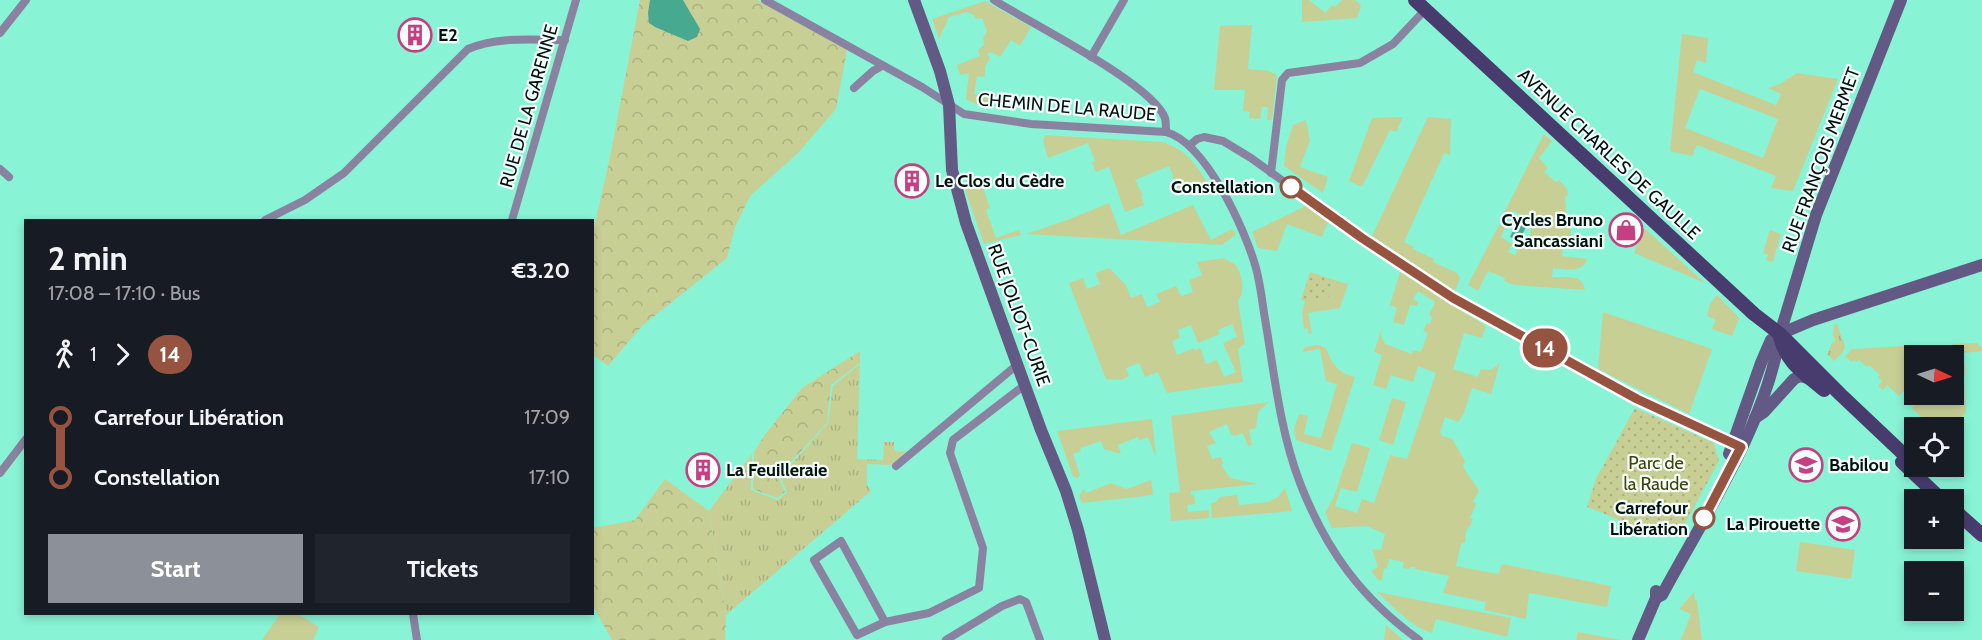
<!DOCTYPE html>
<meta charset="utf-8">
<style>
:root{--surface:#171b24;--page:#20242c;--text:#f1f3f6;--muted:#9ea1a6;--accent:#8c9099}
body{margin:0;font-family:Cabin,sans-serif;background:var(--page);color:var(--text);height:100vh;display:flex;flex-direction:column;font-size:22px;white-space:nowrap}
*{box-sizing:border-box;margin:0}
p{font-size:20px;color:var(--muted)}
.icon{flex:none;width:33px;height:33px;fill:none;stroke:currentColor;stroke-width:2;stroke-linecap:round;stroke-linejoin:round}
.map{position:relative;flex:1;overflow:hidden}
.drawer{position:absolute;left:24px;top:219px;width:570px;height:396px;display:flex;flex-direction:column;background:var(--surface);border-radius:0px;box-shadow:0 3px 9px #0003}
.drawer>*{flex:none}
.badge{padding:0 12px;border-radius:20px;font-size:21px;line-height:39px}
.needle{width:39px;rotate:94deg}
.buttons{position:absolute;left:1904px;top:345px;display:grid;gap:12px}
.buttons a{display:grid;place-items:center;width:60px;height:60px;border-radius:0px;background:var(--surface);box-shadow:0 3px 9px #0003;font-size:30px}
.map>.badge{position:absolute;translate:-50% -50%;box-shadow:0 0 0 3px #fff}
.legs{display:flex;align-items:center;gap:9px;height:66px;padding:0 24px;font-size:20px}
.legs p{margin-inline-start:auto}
.head{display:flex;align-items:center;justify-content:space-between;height:102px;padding:0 24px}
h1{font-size:33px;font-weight:800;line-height:45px}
.cta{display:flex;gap:12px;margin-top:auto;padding:12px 24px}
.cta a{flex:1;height:69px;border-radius:0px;background:var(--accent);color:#fff;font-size:24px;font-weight:800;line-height:69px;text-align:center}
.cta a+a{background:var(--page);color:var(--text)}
ul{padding:0 24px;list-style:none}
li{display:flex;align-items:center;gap:21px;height:60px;font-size:22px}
li i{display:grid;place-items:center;width:9px;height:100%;margin:0 8px;background:currentColor}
li i::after{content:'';width:15px;height:15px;margin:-8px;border:4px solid;border-radius:50%;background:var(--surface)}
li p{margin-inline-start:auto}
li:first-child i{background:linear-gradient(#0000 50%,currentColor 0)}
li:last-child i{background:linear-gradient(currentColor 50%,#0000 0)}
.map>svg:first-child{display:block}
.grass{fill:url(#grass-tufts)}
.forest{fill:url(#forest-crowns)}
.park{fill:url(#park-dots)}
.garden{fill:#c8cf95;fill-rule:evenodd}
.water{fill:#47a98f}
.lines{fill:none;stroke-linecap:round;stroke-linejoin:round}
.minor{stroke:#8983a1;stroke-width:8}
.secondary{stroke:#625984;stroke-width:12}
.primary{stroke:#483c6e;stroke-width:14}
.line-1-casing{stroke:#fff;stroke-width:14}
.line-1{stroke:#965340;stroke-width:9}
.stop-1-dot{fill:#fff;stroke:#965340;stroke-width:3}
.labels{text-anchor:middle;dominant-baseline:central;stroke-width:4.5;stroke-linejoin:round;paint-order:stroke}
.poi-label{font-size:18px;font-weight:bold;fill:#00130e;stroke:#f5fefb;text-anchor:start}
.street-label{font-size:18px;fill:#00130e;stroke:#f5fefb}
.stop-label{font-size:18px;font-weight:bold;fill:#00130e;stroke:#f5fefb;text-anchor:end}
.park-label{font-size:18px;fill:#404408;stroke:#f5fefb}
</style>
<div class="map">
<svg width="1982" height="640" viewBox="0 0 1982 640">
<defs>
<pattern id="grass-tufts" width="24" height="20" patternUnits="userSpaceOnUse" patternTransform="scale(1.5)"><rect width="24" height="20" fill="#c8cf95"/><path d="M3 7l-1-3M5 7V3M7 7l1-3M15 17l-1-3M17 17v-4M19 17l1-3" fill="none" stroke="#aab17f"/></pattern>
<pattern id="forest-crowns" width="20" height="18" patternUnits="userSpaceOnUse" patternTransform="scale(1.5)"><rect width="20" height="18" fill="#c8cf95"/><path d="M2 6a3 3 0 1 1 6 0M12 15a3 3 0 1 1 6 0" fill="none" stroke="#aab17f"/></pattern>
<pattern id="park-dots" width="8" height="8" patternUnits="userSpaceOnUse" patternTransform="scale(1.5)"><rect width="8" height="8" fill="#c8cf95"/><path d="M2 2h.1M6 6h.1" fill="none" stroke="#aab17f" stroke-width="1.8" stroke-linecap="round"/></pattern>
</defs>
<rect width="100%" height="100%" fill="#88f3d5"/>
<g class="grass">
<path d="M1837 324 1845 346 1843 352 1834 361 1827 354 1832 343 1836 340 1833 336 1834 325Z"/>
<path d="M860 364 857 459 883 460 884 442H894V451L906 452 891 465 867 464V485L871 491 726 615 709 511 752 454 751 490 778 500 787 492 780 477 828 423 833 386Z"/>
</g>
<g class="forest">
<path d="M640 0H757L847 50 836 109 798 153 750 196 735 227 727 258 642 326 608 366 593 355V232L610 157Z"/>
<path d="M860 351V363L831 385 827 423 778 476 785 492 777 498 753 489 754 452 764 436 802 388Z"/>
<path d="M665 479 709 511 726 616 725 640H612L593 606V528L635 520Z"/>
</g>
<g class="park">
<path d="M1310 272 1331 279 1332 296 1305 301 1301 300Z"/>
<path d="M1635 408 1714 443 1719 461 1682 529C1648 539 1617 517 1587 507L1596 479Z"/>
</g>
<g class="garden">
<path d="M1302 0H1309L1325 13 1332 5 1335 7 1342 0H1355L1361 5 1357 18 1302 22Z"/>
<path d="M985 1 1031 27 1020 46 1011 40 1000 57 991 52 987 54 990 58 985 67V77L977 76 974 94 991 99 990 107 978 105 966 99 969 73 960 75 957 65 980 56 978 50 984 45 983 38 987 31 982 18 975 19 974 15 967 12 949 17 939 39 932 19Z"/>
<path d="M1252 25 1248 69 1269 71 1277 75 1272 120H1267L1268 107H1262L1260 119 1249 118 1250 112 1243 111 1245 90H1214L1220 26Z"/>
<path d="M1682 34 1708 38 1706 63 1697 60 1693 72 1776 105 1781 94 1768 88 1780 84 1797 73 1838 79 1793 191 1771 188 1776 176 1697 145 1692 156 1670 151ZM1700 89 1778 119 1763 158 1685 128Z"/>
<path d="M1403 117 1396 132 1390 130 1362 187 1349 181 1372 118Z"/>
<path d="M1428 117 1451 119 1450 155 1444 153 1404 242 1414 247 1413 249 1434 259 1433 262 1457 273 1460 278 1456 289 1453 290 1420 270 1372 236Z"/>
<path d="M1306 120 1310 140 1300 167 1328 177 1323 193 1284 166 1286 147 1293 125Z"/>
<path d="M1544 134 1552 141 1539 158 1548 168 1544 172 1556 182 1559 180 1567 189 1568 195 1565 197 1567 216H1570L1571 236H1564L1562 256 1587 259C1582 274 1566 269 1553 268L1552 277C1565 278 1582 273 1585 290L1514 285 1504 281 1505 278 1488 271 1478 291 1468 285 1499 225 1505 227 1501 237 1512 244 1508 252 1515 255 1518 249 1515 247 1527 241C1537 224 1528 217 1513 211L1508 219 1502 217Z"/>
<path d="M1045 135 1162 142C1185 149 1195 163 1207 182L1180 191 1172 176 1173 175 1169 166 1135 180 1143 195 1141 196 1144 205 1125 212 1109 167 1096 172 1092 162 1095 161 1088 143 1048 158 1043 141Z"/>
<path d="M981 182 990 208 986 210 996 238 1019 230 1021 235 984 244 964 187Z"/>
<path d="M1109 203 1121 235 1193 205 1211 240 1232 229 1236 234 1222 245 1026 234 1070 219Z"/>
<path d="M1306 206 1328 222 1322 237 1287 224 1277 251 1258 248 1252 232Z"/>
<path d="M1644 228 1705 283 1634 253Z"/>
<path d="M1770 230 1781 234 1773 262 1766 260 1768 255 1763 253Z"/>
<path d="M1224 258 1236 265C1242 276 1246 291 1238 301L1245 344 1238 349 1243 382 1167 393 1158 372 1145 377 1139 363 1126 368 1129 376 1121 380 1106 379 1069 283 1083 278 1087 289 1100 284 1096 273 1109 268 1126 285 1131 298 1142 294 1147 307 1160 302 1156 294 1176 286 1181 296 1193 292 1189 280 1202 275 1197 262ZM1232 324 1237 337 1223 343 1236 372 1224 377 1217 360 1206 364 1200 348 1195 350 1194 348 1177 355 1172 341 1180 338 1178 330 1191 325 1198 343 1220 334 1218 330Z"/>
<path d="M1400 272 1486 326 1482 338 1464 333 1453 369 1478 377 1481 369 1491 370 1500 363 1491 394 1472 388 1464 413 1458 422 1445 417 1440 432 1442 436 1452 439 1465 461 1463 466C1467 475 1474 481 1479 491L1473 501 1476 504 1470 518 1473 519 1470 526 1467 529 1465 536 1466 539 1465 542 1461 544 1456 566 1498 574 1502 564 1611 586 1607 607 1529 593 1526 619 1484 610 1486 602 1443 593 1449 576 1415 569V567H1411L1410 569 1403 568 1404 562 1389 559 1387 569 1384 568 1382 580 1379 581 1371 571 1378 567 1372 549 1381 550 1385 534 1367 526 1332 528 1325 512 1334 497 1352 443 1370 448 1357 492 1341 488 1335 506 1357 513 1362 499 1374 503 1390 455 1407 459 1436 373 1418 366 1413 382 1391 375 1386 389 1373 385 1382 355 1374 352 1382 328 1381 336 1385 344 1412 354 1413 350 1421 352 1428 333 1423 331 1427 323 1430 324 1432 317 1429 315 1435 302 1418 291 1413 299 1418 302 1417 306 1410 305 1404 325 1393 322 1397 308 1390 305Z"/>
<path d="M1331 279 1348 284 1340 308 1308 313 1312 333 1309 334 1307 328 1304 329 1302 313 1305 301 1332 296Z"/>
<path d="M1717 295 1739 318 1732 336 1712 329 1716 320 1707 316 1710 304Z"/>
<path d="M1603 312 1712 349 1689 414 1598 369Z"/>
<path d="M1977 343 1982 348V351L1963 353 1966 375 1964 376 1966 412 1962 417 1964 418 1957 426 1955 424 1952 427 1931 426 1925 427 1922 421 1924 419 1912 408 1925 395 1953 394V344Z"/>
<path d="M1318 345 1326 348C1332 363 1337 373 1355 377L1331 451 1296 440 1294 429 1299 414 1308 416 1304 434 1321 438 1337 384 1326 381 1320 349 1302 352 1305 347Z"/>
<path d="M1923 345 1924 355 1914 356V368H1909V380L1906 384 1908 386 1899 396 1887 385 1883 390 1878 386 1882 381 1878 377 1880 375 1869 365 1867 367 1859 360 1856 362 1854 360 1852 362 1845 357 1852 349Z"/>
<path d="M1392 398 1406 402 1393 445 1379 440Z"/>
<path d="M1269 402 1258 412 1256 428 1249 430 1252 445 1248 446 1243 433 1234 436 1231 434 1227 424 1209 432 1216 443 1207 446 1212 459 1221 457 1223 463 1221 465 1230 478 1258 484 1191 491V495H1194L1195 504 1187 505 1188 512 1209 510V518L1171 521 1169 493 1180 492 1171 416Z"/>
<path d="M1152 419 1156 457 1148 437 1140 440 1138 437 1118 445 1121 454 1104 449 1101 441 1080 448 1081 451 1073 454 1080 475 1077 478 1073 476 1057 431Z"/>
<path d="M1151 480 1153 495 1082 503 1079 496 1084 489 1086 493 1111 483 1127 489Z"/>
<path d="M1285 488 1292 511 1212 518 1211 503 1216 502 1220 497 1237 495 1239 505 1268 502 1278 497Z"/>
<path d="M1800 542 1855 550 1851 579 1796 571Z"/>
<path d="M1377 592 1511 618 1507 637 1436 619 1432 633C1410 626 1395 608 1377 592Z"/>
<path d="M1694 592 1695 600 1697 601 1702 640H1681L1691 614 1679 609Z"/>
<path d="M280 614H298L319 627 313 640H262Z"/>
<path d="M1386 625 1403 640H1384Z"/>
<path d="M1578 632 1621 640H1576Z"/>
</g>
<g class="water">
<path d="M650 0H683L700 29 697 37 688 41 655 27 649 23 648 13Z"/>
<path d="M1519 218 1528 223 1519 241 1510 237Z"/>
</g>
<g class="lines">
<g class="minor">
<path d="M765 0 922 87 964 114 1031 124 1166 132C1206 143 1245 229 1256 268 1260 283 1262 299 1264 313 1274 370 1279 428 1300 483 1326 550 1361 598 1419 640"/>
<path d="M994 0C1028 22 1152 83 1165 118 1166 122 1166 127 1166 132"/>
<path d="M0 33 26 0"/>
<path d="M1091 57 1124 0"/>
<path d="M854 88 873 71 882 66"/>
<path d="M1190 145 1197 139 1204 137 1223 141 1251 158 1362 238 1453 298 1637 399 1737 445"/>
<path d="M0 169 9 177"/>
<path d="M1271 173 1282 80 1288 73 1360 63 1393 44 1425 10"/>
<path d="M265 220 305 200 344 173 468 49C498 36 533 40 565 40"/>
<path d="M512 220 576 0"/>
<path d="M896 466 1018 364"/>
<path d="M0 473 26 439"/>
<path d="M413 614 417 640"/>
<path d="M885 622 841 541 814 560 857 635 885 622 929 613 979 588 983 548 950 453 953 440 1026 384"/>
<path d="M946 640 1002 606 1020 599 1026 602 1040 640"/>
</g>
<g class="secondary">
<path d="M914 0 940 71 949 105 952 170 966 223 1041 430 1066 491 1078 530 1105 640"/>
<path d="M1755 418 1764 412 1794 379 1800 376 1811 379"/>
<path d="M1729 454 1761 363 1771 340 1780 334 1813 320 1982 265"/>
<path d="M1656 598 1662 595C1704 517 1767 422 1780 334L1816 215 1901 0"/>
<path d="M1638 640 1656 598V591"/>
</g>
<g class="primary">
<path d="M1415 0 1754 314 1780 334 1840 394 1914 464"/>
<path d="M1780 337C1787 364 1804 373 1824 390"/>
<path d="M1902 462 1942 500"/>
<path d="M1953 509 1982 535"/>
</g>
</g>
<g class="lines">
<g class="line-1-casing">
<path id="line-1" d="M1291 187 1362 238 1453 298 1637 399 1741 447 1704 518"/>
</g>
<use href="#line-1" class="line-1"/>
</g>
<defs>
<g id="building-ring" transform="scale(1.725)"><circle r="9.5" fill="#f5fefb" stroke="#c53f82" stroke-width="1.5"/><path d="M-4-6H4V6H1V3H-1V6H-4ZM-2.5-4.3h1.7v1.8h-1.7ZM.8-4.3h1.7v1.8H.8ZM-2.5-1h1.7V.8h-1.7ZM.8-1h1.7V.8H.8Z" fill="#c53f82"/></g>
<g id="shop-ring" transform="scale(1.725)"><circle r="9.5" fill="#f5fefb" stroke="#c53f82" stroke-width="1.5"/><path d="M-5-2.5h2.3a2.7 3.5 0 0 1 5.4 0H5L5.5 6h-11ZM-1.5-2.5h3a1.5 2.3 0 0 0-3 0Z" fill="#c53f82"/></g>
<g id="school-ring" transform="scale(1.725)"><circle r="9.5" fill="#f5fefb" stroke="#c53f82" stroke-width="1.5"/><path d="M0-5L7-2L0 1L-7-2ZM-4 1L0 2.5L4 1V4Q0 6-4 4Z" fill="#c53f82"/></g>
</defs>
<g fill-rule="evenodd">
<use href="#building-ring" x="415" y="35"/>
<use href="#building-ring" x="912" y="181"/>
<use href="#shop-ring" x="1626" y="230"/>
<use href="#school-ring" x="1806" y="465"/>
<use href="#building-ring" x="703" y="470"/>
<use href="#school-ring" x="1843" y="524"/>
</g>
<g class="stop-1-dot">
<circle cx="1291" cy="187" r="10"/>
<circle cx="1704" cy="518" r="10"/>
</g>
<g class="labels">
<g class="poi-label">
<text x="438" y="35">E2</text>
<text x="935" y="181">Le Clos du Cèdre</text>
<text x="1603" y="220" text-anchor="end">Cycles Bruno<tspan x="1603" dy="21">Sancassiani</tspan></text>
<text x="1829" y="465">Babilou</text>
<text x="726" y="470">La Feuilleraie</text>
<text x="1820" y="524" text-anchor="end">La Pirouette</text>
</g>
<g class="street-label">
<text transform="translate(529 106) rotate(-74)">RUE DE LA GARENNE</text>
<text transform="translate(1067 107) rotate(5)">CHEMIN DE LA RAUDE</text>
<text transform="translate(1609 154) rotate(43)">AVENUE CHARLES DE GAULLE</text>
<text transform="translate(1821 160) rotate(-70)">RUE FRANÇOIS MERMET</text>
<text transform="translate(1019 315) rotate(70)">RUE JOLIOT-CURIE</text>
</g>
<g class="stop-label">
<text x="1274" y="187">Constellation</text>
<text x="1688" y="508">Carrefour<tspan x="1688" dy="21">Libération</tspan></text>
</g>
<g class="park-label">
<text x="1656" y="463">Parc de<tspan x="1656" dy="21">la Raude</tspan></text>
</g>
</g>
</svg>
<div class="buttons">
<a><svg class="needle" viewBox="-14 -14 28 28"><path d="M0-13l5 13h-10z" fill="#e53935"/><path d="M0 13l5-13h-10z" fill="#9ea1a6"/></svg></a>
<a><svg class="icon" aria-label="locate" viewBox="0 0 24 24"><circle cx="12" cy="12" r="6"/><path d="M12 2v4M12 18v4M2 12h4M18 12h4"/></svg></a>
<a>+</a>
<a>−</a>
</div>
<b class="badge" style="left:1545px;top:348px;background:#965340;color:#fff">14</b>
<section class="drawer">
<div class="head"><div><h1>2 min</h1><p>17:08 – 17:10 · Bus</p></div><b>€3.20</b></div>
<div class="legs"><svg class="icon" aria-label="walk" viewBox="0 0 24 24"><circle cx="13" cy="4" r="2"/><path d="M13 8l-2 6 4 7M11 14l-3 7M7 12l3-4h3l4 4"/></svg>1<svg class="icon" aria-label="forward" viewBox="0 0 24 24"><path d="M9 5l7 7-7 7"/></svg><b class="badge" style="background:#965340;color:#fff">14</b></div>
<ul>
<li><i style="color:#965340"></i><b>Carrefour Libération</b><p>17:09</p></li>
<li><i style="color:#965340"></i><b>Constellation</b><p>17:10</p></li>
</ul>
<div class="cta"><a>Start</a><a>Tickets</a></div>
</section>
</div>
